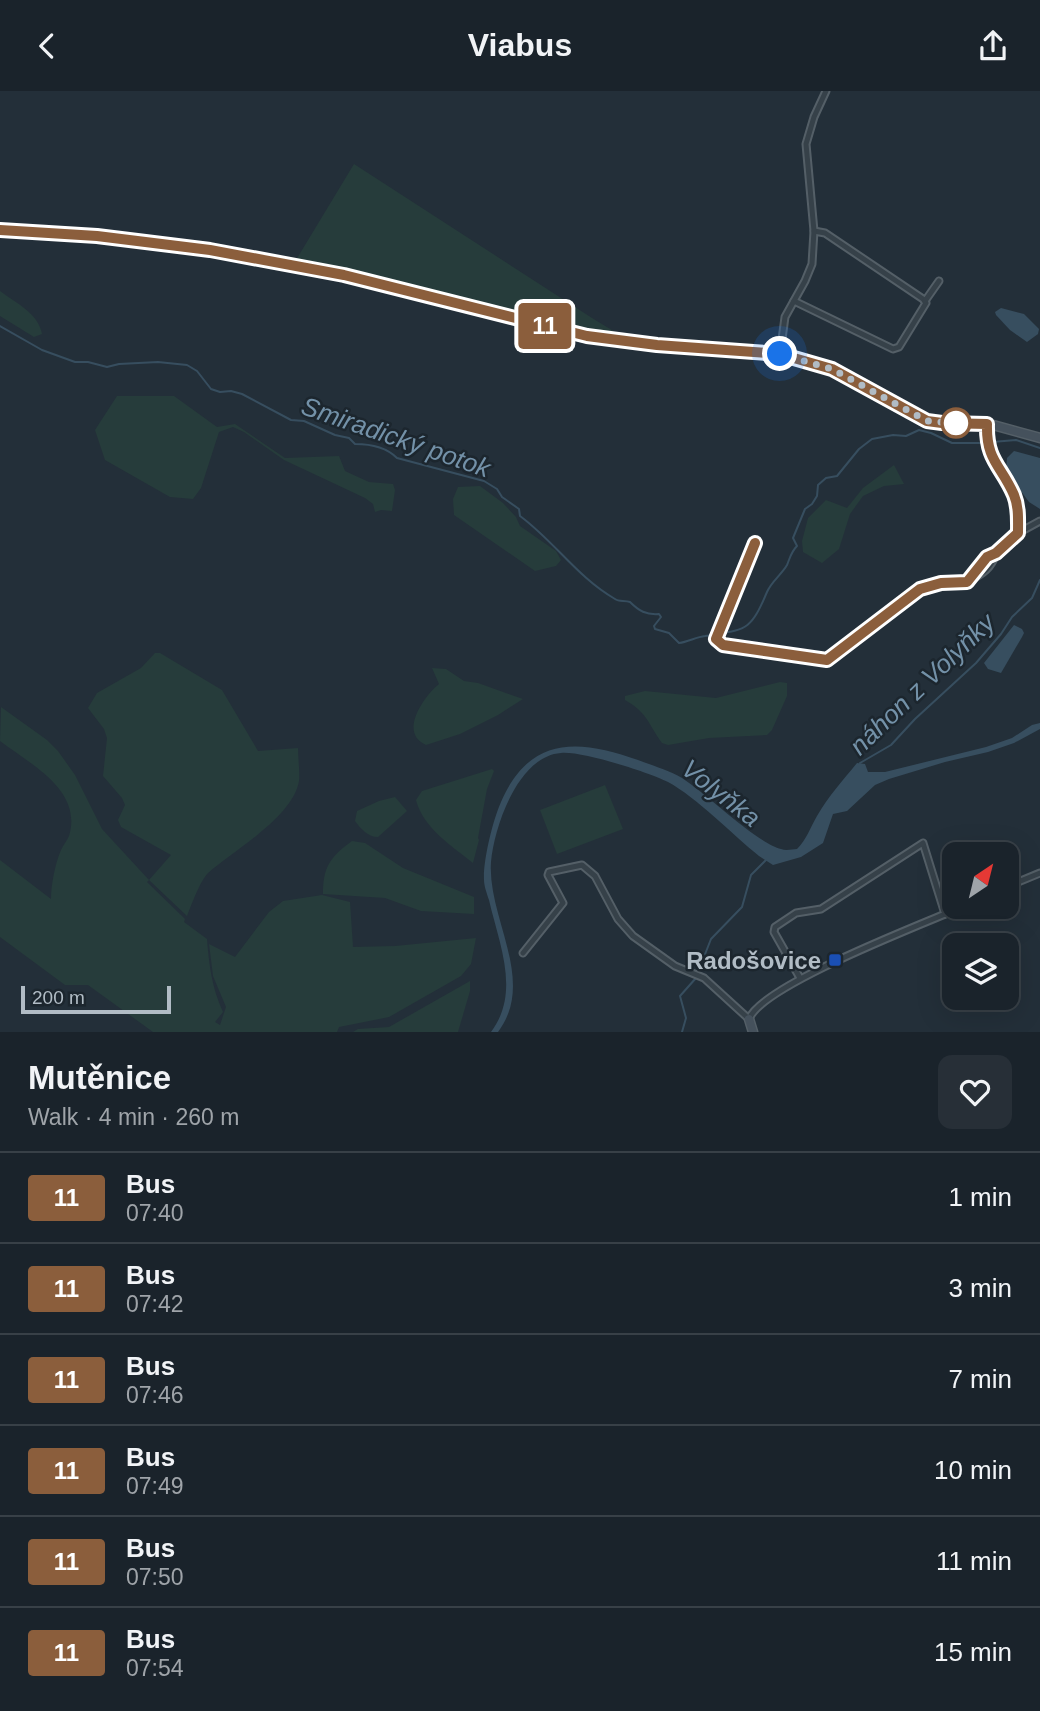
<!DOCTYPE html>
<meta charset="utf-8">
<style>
:root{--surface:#1a232b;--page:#272f37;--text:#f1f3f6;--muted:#9fa4a9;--line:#384047}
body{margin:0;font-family:Arial,sans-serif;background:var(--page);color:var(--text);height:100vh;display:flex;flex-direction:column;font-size:26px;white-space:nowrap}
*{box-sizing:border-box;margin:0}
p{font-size:23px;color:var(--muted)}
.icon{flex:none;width:38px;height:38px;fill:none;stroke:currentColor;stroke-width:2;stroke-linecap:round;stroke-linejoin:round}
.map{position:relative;height:941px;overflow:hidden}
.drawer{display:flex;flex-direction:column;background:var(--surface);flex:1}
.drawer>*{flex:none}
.badge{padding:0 14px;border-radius:5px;font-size:24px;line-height:46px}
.needle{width:46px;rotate:35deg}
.buttons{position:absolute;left:942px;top:751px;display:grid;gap:14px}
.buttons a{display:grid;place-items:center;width:77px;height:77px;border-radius:14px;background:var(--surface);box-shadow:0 7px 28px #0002,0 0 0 2px var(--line);font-size:35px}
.scale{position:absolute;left:21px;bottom:18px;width:150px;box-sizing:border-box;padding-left:7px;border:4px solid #b1bcc5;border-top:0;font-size:19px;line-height:24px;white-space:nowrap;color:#b1bcc5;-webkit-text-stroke:5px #1c262e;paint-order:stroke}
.you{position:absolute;width:35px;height:35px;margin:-18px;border:5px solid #fff;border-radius:50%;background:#1a73e8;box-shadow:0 0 0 10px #1a73e833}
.map>.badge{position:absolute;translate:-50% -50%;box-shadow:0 0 0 4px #fff}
.round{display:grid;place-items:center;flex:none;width:74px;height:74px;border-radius:14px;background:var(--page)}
.headline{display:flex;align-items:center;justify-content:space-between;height:119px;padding:0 28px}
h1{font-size:33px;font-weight:800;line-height:52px}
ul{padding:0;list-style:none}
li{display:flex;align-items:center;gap:21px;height:91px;padding:0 28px;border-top:2px solid var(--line)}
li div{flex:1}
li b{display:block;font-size:26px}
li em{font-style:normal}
li .badge{min-width:77px;font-weight:700;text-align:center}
header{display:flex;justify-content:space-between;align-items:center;height:91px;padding:0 28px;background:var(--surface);font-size:32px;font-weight:800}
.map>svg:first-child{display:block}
.green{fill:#263c3b}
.water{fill:#374e5f}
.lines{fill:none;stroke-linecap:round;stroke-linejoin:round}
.stream{stroke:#374e5f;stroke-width:2}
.street-casing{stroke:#545f67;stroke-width:9}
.secondary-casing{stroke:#545f67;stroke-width:11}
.street{stroke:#364149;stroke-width:5}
.secondary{stroke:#45515c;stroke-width:8}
.line-casing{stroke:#fff;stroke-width:16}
.line{stroke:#8b5e3c;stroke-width:10}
.walk{stroke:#b1bcc5;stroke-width:7;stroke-dasharray:0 12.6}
.stop-dot{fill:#fff;stroke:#8b5e3c;stroke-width:3.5}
.transit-dot{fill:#1a4fb4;stroke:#1c262e;stroke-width:2.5}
.labels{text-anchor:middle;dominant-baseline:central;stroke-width:5;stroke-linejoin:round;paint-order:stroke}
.poi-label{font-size:24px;font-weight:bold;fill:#b1bcc5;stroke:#1c262e;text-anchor:end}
.water-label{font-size:26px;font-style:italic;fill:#7391a8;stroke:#1c262e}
</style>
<header><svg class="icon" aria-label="back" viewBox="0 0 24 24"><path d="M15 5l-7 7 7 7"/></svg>Viabus<svg class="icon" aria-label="share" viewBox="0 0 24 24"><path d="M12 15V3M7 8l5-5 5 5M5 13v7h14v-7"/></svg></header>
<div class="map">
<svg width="1040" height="941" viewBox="0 0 1040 941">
<rect width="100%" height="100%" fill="#232f39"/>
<g class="green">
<path d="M354 73 592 227 620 244 536 228 356 182 296 169Z"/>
<path d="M0 200C16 212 39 223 42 243L34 246 0 225Z"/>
<path d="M117 305H174L217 336 235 333 285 367 339 365 345 380 369 391 393 393 395 399 392 420 381 419 375 421 373 413 365 407 284 369 244 341 233 336 219 341 201 397 193 408 170 406 105 369 95 339Z"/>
<path d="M894 374 904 393 884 395 863 405 850 423 839 458 822 472 803 461 802 450 808 427 826 409 847 417 863 397Z"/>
<path d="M480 395 503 412 516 426 520 435 556 460 561 469 556 475 535 480 454 424 453 408 458 396Z"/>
<path d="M155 562H160L222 599 258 660 298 657C298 668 300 680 299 690 293 726 233 760 208 782 200 790 192 813 187 825L149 789 147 791 185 828 184 831 207 848C209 874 212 897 223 921L215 931 220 934 226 916 213 885 209 853 235 866 269 821 283 810 322 804 350 811 353 856 395 855 476 847 471 873 461 885 389 926 339 936 337 941H153L88 894H65L0 846V769L51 808C51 794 55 773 61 759 63 754 67 750 69 745 83 699 30 673 0 650L1 616 47 649 58 660 75 684 102 738 149 789 171 764 121 736 118 729 125 714 122 707 103 685 107 647 104 638 88 617 97 602 141 577Z"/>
<path d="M432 577 446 578 464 590 478 592 523 608 498 624 460 643 426 654C398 642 424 605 439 593Z"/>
<path d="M780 591 787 592V605L772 639 767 644 709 647 668 654 662 652C648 633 648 622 625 609V605L645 600 716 607Z"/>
<path d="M492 678 494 680 487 698 478 747 479 749 473 772C452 755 423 737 416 709L422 700Z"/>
<path d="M605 694 623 738 557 763 540 719Z"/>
<path d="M395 706 407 720 378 746C368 746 361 738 355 730L357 720 379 710Z"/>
<path d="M352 750 365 752 403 777 474 806V823L421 820 385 807 323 803C323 776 330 766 352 750Z"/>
<path d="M470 890V900L458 941H353L358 938 389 936Z"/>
</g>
<g class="water">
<path d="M1001 217 1024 223 1039 238 1038 243 1027 251 1010 239 996 224 995 221Z"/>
<path d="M1014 360 1040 367V418L1029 411 1006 380 1007 367Z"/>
<path d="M1014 534 1022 538 1024 542 1022 546 1001 582 988 578 984 572Z"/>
<path d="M1040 632V638L1014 652 988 661 945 671 889 688 875 694 847 720 833 723 823 752 801 766 773 774 759 765C733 744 696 706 668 691 648 681 582 660 561 662 518 665 494 736 491 771 487 827 537 889 498 941H491C521 901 499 853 489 809 487 803 484 795 484 789 483 769 493 729 501 711 530 644 579 648 638 669 653 675 669 679 682 687 707 703 758 753 781 758 786 760 793 758 797 758 807 748 810 737 817 725 828 706 843 689 857 672L865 673 868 681H885L986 656 1012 647 1032 634Z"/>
</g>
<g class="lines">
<g class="stream">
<path d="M0 235 42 259 75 271H88L107 276 119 273 158 271 187 274 197 280 211 298 220 301 231 300 242 303 291 329 304 330 335 344 349 347 355 353C370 353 386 356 397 367L484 390 497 398 502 406 519 418 520 425C554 450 578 487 615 508 619 511 625 509 630 511 639 520 646 524 659 523L661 526 654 535 655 538 669 542 679 552C688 551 696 546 705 545 747 538 750 541 767 501 771 491 782 483 787 474 790 467 791 461 797 455L793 447 805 418 812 413 817 405 818 394 826 387 837 385 859 358 872 348 893 344 906 345 919 339 931 342 952 352H986"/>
<path d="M992 351 1016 349 1040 357"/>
<path d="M860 672 891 654 915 628 976 572 1001 543 1012 526 1032 507 1040 489"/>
<path d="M698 881 711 848 742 816 751 784 766 769"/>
<path d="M682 941 686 927 680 905 696 887"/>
</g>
<g class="street-casing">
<g id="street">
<path d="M794 210 893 258 899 256 926 212 923 208 825 142 814 140"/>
<path d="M925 210 939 190"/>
<path d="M780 263 785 226 805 190 812 173 814 140 806 53 814 26 826 0"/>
<path d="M1018 442 1040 430"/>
<path d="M755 452 716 548 723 554 827 569 920 498 941 492 967 490 987 466 996 462 1018 442C1018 429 1019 416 1014 404 1001 374 986 370 987 333"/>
<path d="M970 489C983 483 991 477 996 463"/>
<path d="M1006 796 1040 782"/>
<path d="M523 862 563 812 548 784 549 781 582 774 595 785 618 828 633 845 675 875 704 887 749 928C762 894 923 833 962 816"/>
<path d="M800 887 774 841 775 836 796 822 821 818 923 752 945 823"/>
</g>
</g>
<g class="secondary-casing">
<g id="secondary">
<path d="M0 140 98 145 210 159 344 184 587 245 657 255 780 263 832 278 927 330 942 332 993 334 1040 347"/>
<path d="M749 928 753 941"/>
</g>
</g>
<use href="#street" class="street"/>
<use href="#secondary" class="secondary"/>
</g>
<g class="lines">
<g class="line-casing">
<path id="line" d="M0 139 97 145 210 159 344 184 587 245 657 254 780 263 832 278 927 330 942 332 987 333C986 370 1001 374 1014 404 1019 416 1018 429 1018 442L996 462 987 466 967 491 941 492 920 498 827 569 723 554 716 548 755 452"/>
</g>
<use href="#line" class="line"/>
<path class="walk" d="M780 263 832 278 927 330 956 332"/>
</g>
<circle class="stop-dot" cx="956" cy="332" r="14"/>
<rect class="transit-dot" x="828" y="862" width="14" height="14" rx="3.5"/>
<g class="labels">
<g class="poi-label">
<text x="821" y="869">Radošovice</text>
</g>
<g class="water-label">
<text transform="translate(396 346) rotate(19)">Smiradický potok</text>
<text transform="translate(922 593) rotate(-44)">náhon z Volyňky</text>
<text transform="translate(721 702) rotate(38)">Volyňka</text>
</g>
</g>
</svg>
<div class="buttons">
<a><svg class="needle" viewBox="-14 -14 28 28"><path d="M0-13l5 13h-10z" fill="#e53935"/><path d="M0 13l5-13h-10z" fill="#9fa4a9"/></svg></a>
<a><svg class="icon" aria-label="layers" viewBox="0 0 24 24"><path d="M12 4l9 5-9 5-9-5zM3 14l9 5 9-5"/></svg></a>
</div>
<div class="scale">200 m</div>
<div class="you" style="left:780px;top:263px"></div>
<b class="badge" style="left:545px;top:235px;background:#8b5e3c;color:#fff">11</b>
</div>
<section class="drawer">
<div class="headline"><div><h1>Mutěnice</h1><p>Walk · 4 min · 260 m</p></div><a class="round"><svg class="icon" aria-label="heart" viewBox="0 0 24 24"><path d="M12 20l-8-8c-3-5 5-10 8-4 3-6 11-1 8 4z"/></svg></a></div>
<ul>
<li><span class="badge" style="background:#8b5e3c;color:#fff">11</span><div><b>Bus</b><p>07:40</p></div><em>1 min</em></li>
<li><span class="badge" style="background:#8b5e3c;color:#fff">11</span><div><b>Bus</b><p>07:42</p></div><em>3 min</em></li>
<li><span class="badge" style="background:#8b5e3c;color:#fff">11</span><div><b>Bus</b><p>07:46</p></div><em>7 min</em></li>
<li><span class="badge" style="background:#8b5e3c;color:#fff">11</span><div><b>Bus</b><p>07:49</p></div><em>10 min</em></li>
<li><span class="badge" style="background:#8b5e3c;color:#fff">11</span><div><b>Bus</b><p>07:50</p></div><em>11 min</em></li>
<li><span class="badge" style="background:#8b5e3c;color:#fff">11</span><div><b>Bus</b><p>07:54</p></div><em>15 min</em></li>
</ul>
</section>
